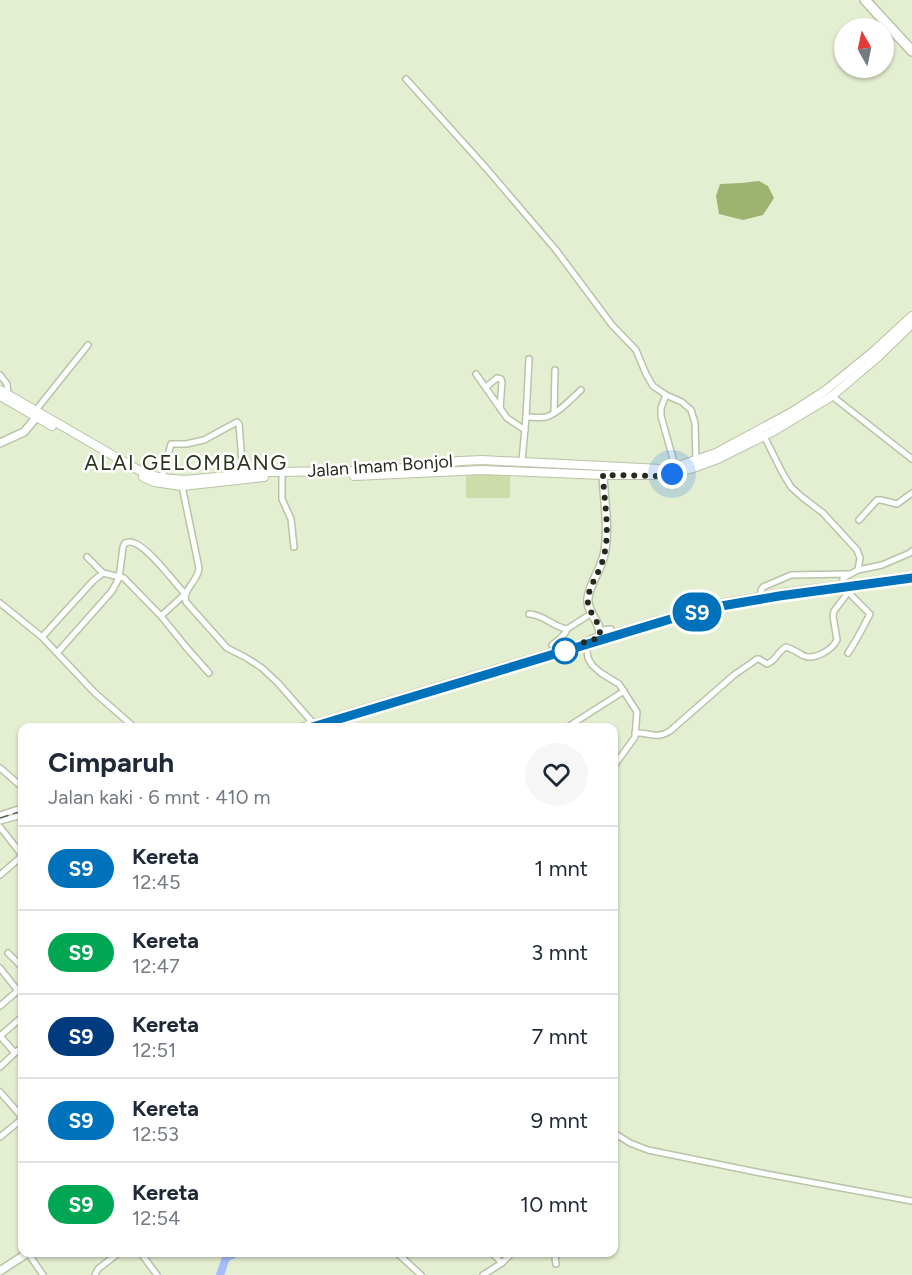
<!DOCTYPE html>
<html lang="id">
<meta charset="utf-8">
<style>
:root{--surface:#fff;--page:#f6f6f7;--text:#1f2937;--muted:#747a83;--line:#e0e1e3}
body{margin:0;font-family:Figtree,sans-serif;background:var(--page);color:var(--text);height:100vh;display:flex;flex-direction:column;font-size:22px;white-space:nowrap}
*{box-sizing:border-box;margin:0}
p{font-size:20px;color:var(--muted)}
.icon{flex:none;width:33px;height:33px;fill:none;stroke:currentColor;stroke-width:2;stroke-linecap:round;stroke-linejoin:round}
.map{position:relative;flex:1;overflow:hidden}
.sheet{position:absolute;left:18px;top:723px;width:600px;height:534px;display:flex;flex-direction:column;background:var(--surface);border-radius:12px;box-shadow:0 2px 4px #0004}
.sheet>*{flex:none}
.badge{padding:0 12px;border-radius:20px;font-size:21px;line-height:39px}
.needle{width:39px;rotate:351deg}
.fabs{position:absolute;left:834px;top:18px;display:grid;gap:12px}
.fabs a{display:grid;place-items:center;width:60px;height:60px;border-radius:50%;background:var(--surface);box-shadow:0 2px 4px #0004;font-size:30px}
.you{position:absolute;width:30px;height:30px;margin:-15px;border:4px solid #fff;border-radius:50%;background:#1a73e8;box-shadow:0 0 0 9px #1a73e833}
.map>.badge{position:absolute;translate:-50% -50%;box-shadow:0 0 0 3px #fff}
.round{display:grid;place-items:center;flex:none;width:63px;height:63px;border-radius:32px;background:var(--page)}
.summary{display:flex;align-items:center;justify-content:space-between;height:102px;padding:0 30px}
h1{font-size:28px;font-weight:700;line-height:45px}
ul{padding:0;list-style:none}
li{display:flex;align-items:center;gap:18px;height:84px;padding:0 30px;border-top:2px solid var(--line)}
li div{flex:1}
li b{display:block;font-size:22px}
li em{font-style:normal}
li .badge{min-width:66px;font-weight:700;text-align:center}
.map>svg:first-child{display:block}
.green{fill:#cda}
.forest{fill:#9eb36f}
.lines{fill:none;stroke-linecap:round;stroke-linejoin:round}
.river{stroke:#a4bdfc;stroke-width:8}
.street-casing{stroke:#b9c3a7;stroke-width:8}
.secondary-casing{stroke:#b9c3a7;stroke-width:10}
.primary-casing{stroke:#b9c3a7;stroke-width:10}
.highway-casing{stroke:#b9c3a7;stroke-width:12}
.street{stroke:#fff;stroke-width:5}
.secondary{stroke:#fff;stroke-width:7}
.primary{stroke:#fff;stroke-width:8}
.highway{stroke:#fff;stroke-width:9}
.rail{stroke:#5b6050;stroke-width:1.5;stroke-dasharray:9 4.5;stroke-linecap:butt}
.line-casing{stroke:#fff;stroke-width:14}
.line{stroke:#0072bc;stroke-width:9}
.walk{stroke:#262a1f;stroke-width:6;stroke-dasharray:0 10.8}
.stop-dot{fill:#fff;stroke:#0072bc;stroke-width:3}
.labels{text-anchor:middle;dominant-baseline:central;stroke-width:5;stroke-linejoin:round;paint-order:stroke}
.street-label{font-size:18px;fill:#262a1f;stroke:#fff}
.quarter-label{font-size:21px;letter-spacing:1.5px;fill:#2d341d;stroke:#fff}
</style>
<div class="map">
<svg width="912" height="1275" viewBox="0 0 912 1275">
<rect width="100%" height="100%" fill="#e4eed1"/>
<rect class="green" x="466" y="475" width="44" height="23"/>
<path class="forest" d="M759 181 768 186 774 198 763 215 743 220 719 214 716 196 720 184 741 183Z"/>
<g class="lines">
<path class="river" d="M220 1275 226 1258 238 1252"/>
<g class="street-casing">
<g id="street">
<path d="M406 79 486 168 556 250 612 325 636 350 646 374 653 386 666 395 682 402 691 410 695 423 696 461"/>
<path d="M476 374 507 418 525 430"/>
<path d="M0 375 7 384 8 395"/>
<path d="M486 387 497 378 501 379 502 382 500 408"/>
<path d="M666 395 661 408V416L675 466"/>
<path d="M832 396 912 459"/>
<path d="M36 410 88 345"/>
<path d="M554 413 555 370"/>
<path d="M526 417C533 417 540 418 546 417 559 413 571 399 581 390"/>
<path d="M764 436 782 472 791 487 802 497 823 513 857 550 860 558 858 570"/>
<path d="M522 461 526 417 529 359"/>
<path d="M282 477V499L291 519 294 547"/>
<path d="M162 478 171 444H186L204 440 237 422 239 424 243 474"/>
<path d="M182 486 199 568C198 582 182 589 186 602L227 648 245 657 262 668 278 683 313 723 316 728"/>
<path d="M859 520 877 500H881L897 504 912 493"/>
<path d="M87 557 103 573"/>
<path d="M847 591 870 614C863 627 857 640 848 653"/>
<path d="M761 596V590L763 587 791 575 849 574"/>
<path d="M0 603 42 637 94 692 135 728"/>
<path d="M529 614C543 614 553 627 567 629L592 613"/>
<path d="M601 630 611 629 613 633 702 606 719 603 782 592 912 575"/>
<path d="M42 637 93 581 103 573 124 578 161 616 186 647 209 673"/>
<path d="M590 640 587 647V651L588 658 592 665 601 673 619 684 637 712 635 737 614 766"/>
<path d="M552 645C557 641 565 636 567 629"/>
<path d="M57 653 112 591 119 578 123 547 125 543C130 542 129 541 134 543 148 547 174 582 185 594L161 616"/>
<path d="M297 728 590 640"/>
<path d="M566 728 624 691"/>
<path d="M635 733C650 732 656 740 670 731L734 675 757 659H759L767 664C776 661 778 651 786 647 793 649 798 653 804 656 815 660 832 650 837 640L833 616 834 611 847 594 845 587 843 584V578L858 570 882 565 910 553 912 551"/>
<path d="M0 768 22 787"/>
<path d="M0 815 22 808"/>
<path d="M0 821 22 815"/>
<path d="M0 827 22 855"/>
<path d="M0 875 22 856"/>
<path d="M8 953 22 967"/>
<path d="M0 968 22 996"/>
<path d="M0 1006 22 987"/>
<path d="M0 1036 22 1017"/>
<path d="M0 1036 15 1053"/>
<path d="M0 1067 18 1050H20L22 1053"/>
<path d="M0 1092 22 1117"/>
<path d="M614 1133 630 1143 648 1150 761 1173 912 1201"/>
<path d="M0 1137 22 1119"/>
<path d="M140 1252 157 1275"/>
<path d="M396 1252 421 1275"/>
<path d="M491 1252 502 1263"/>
<path d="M28 1253 43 1275"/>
<path d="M556 1264 555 1258 559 1252"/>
<path d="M95 1275 98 1269 120 1252"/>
<path d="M483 1275 502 1263 513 1252"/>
</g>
</g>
<g class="secondary-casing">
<g id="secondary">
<path d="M0 443 24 432 40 413"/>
<path d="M590 640 599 637C603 623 586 613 588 598 590 582 603 567 605 550 609 526 604 499 603 475"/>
<path d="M0 1271 29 1252"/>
</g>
</g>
<g class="primary-casing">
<g id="primary">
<path d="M0 390 133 467 146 474 162 478 185 480 270 472 351 471 406 468 460 461 482 460 662 469 681 465 716 453 792 412 826 390 874 351 912 316"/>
<path d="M0 396 52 426"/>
<path d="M354 476 482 470 603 475H661L693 468 718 459 772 432 832 396 879 356 912 324"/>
<path d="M143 477 154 482 182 486 264 477"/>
</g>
</g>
<g class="highway-casing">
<path id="highway" d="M865 0 912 51"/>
</g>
<use href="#street" class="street"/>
<use href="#secondary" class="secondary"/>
<use href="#primary" class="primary"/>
<use href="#highway" class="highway"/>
<g class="rail">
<path d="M309 728 704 609 779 595 912 578"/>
<path d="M0 818 22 811"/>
</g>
</g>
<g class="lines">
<g class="line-casing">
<path id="line" d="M309 728 704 609 779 596 912 578"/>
</g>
<use href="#line" class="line"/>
<path class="walk" d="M565 651 568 647 599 638C604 623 586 613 588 599 589 585 600 572 603 559 611 533 604 502 603 475L661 476 672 474"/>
</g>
<circle class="stop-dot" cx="565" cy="651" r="12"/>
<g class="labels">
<g class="street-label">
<text transform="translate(380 466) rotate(-4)">Jalan Imam Bonjol</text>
</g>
<g class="quarter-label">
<text x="186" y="462">ALAI GELOMBANG</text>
</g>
</g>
</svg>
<div class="fabs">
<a><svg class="needle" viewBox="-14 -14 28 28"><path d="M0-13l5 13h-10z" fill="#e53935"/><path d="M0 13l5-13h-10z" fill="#747a83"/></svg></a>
</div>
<div class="you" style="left:672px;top:474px"></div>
<b class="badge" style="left:697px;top:612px;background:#0072bc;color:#fff">S9</b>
<section class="sheet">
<div class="summary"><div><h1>Cimparuh</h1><p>Jalan kaki · 6 mnt · 410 m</p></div><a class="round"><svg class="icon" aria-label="heart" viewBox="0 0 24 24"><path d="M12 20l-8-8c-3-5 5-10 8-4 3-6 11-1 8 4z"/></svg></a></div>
<ul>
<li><span class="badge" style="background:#0072bc;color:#fff">S9</span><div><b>Kereta</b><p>12:45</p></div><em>1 mnt</em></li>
<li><span class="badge" style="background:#00a651;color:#fff">S9</span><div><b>Kereta</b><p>12:47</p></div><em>3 mnt</em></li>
<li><span class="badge" style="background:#003b80;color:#fff">S9</span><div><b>Kereta</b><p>12:51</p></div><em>7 mnt</em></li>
<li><span class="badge" style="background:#0072bc;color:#fff">S9</span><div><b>Kereta</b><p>12:53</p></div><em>9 mnt</em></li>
<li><span class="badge" style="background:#00a651;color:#fff">S9</span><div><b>Kereta</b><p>12:54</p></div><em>10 mnt</em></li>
</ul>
</section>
</div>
